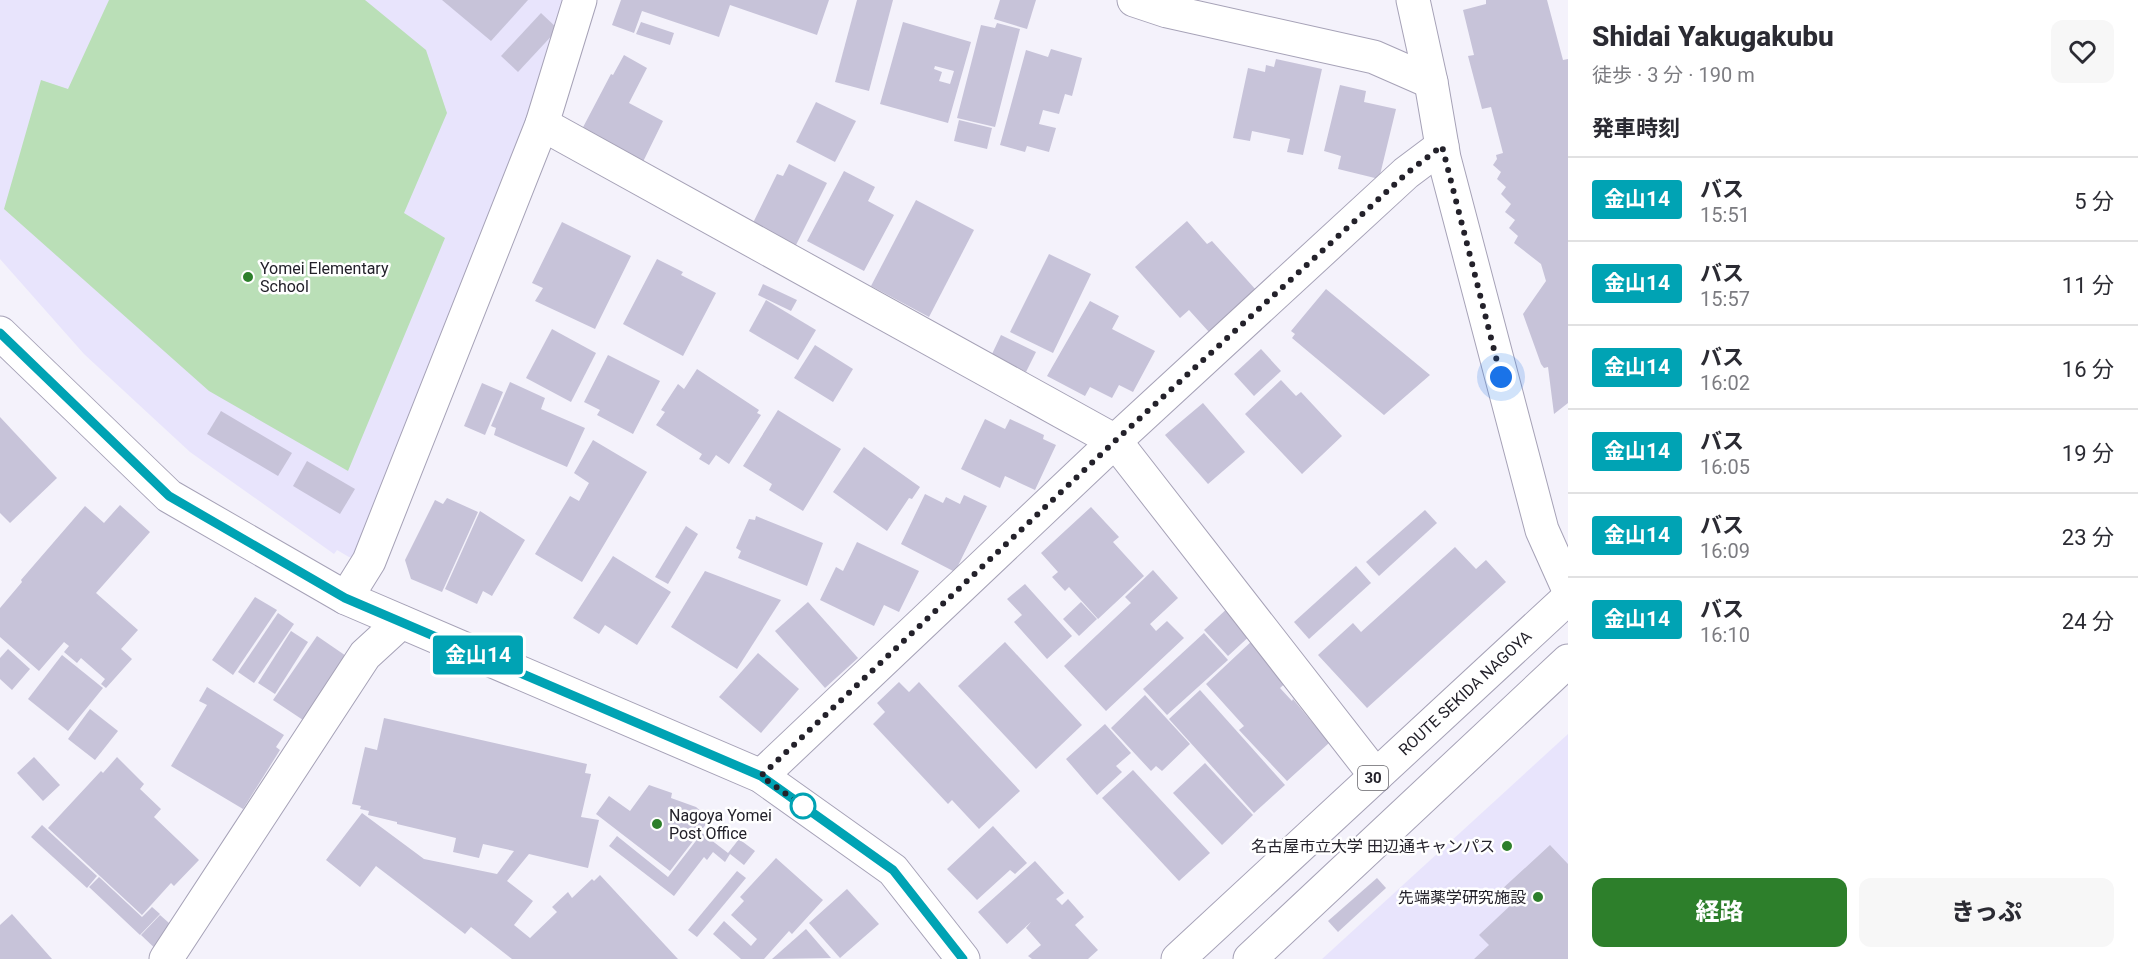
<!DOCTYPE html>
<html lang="ja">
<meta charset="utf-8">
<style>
:root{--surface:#fff;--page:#f7f7f7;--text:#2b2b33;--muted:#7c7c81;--line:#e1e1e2;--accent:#2d7f2b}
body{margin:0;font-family:Roboto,"Noto Sans JP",sans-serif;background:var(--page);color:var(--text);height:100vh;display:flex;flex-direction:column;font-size:22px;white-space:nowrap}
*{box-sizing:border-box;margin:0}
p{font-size:20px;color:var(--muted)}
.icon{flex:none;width:33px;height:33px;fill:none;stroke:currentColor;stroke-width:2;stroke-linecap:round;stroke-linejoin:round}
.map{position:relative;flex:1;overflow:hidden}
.drawer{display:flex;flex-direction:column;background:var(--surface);width:570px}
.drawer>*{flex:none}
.badge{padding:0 12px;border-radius:4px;font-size:21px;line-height:39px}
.you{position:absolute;width:30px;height:30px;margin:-15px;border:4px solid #fff;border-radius:50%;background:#1a73e8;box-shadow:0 0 0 9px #1a73e833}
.map>.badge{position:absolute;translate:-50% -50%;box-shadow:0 0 0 3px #fff}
h2{padding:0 24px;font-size:22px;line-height:54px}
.round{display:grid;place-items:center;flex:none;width:63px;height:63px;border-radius:12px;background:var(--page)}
.summary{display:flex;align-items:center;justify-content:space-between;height:102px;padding:0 24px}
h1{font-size:28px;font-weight:800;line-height:45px}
.button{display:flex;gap:12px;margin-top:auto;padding:12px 24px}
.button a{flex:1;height:69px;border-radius:12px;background:var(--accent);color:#fff;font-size:24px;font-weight:800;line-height:69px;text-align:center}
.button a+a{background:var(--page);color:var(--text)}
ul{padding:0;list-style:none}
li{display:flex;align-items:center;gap:18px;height:84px;padding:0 24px;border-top:2px solid var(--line)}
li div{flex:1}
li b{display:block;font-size:22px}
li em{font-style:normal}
li .badge{min-width:66px;font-weight:700;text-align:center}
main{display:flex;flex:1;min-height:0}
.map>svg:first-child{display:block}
.built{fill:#e8e4fc}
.green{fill:#badfb7}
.building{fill:#c7c3d9;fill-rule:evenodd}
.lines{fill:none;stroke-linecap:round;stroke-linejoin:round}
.minor-casing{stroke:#a6a2b7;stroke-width:35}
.major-casing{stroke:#a6a2b7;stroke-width:35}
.minor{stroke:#fff;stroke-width:33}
.major{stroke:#fff;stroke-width:33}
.line-casing{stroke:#fff;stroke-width:14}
.line{stroke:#00a3b4;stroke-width:9}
.walk{stroke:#23212a;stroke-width:6;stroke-dasharray:0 10.8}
.poi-dot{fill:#2d7f2b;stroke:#fff;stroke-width:2}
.stop-dot{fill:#fff;stroke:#00a3b4;stroke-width:3}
.labels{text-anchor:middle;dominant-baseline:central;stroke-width:5;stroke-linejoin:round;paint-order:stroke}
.shield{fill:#fff;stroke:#65646a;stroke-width:1.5}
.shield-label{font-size:15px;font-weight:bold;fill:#23212a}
.poi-label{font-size:16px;fill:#23212a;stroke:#fff;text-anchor:start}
.street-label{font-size:16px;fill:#23212a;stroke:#fff}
</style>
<main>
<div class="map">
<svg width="1568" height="959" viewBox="0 0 1568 959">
<rect width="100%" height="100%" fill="#f4f2fb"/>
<g class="built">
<path d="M0 0H570L546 93 364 556 349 557 337 550 334 554 190 452 84 354 0 259Z"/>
<path d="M1568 734V959H1322Z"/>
</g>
<path class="green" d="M109 0H365L426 50 447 113 404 213 445 238 348 471 209 391 4 209 41 80 68 89Z"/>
<g class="building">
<path d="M442 0H528L491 41Z"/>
<path d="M621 0H829L817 35 730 5 719 37 642 11 634 33 612 25Z"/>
<path d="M857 0H893L869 91 835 82Z"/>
<path d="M1000 0H1036L1027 29 994 19Z"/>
<path d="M1486 0H1547L1563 60 1568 59V403L1554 414 1548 367 1544 368 1541 364 1523 314 1546 281 1541 264 1514 243 1518 236 1509 228 1515 220 1505 212 1511 204 1501 194 1506 187 1497 179 1501 172 1493 165 1497 159 1496 155 1503 153 1491 107 1482 109 1468 56 1474 55 1463 10 1486 4Z"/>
<path d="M541 13 558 29 518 72 501 56Z"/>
<path d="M641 22 674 33 670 45 636 34Z"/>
<path d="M903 22 971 42 948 123 880 104ZM935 66 954 71 950 84 939 81 942 72 934 69Z"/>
<path d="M997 23 1020 29 995 127 957 118 981 25 995 28Z"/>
<path d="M1051 49 1082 58 1072 96 1065 94 1059 114 1043 110 1039 124 1056 128 1049 152 1027 146 1025 152 1000 145 1026 50 1048 57Z"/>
<path d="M624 55 647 68 629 103 663 121 638 172 580 133 611 74 613 75Z"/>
<path d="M1276 59 1322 69 1303 155 1287 152 1290 139 1252 131 1250 141 1233 138 1248 68 1265 72 1266 65 1274 67Z"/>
<path d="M1340 85 1366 91 1364 102 1396 109 1379 179 1338 169 1341 156 1324 151Z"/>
<path d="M816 102 856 121 835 162 796 142Z"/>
<path d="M959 120 992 128 987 149 954 141Z"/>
<path d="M789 164 827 183 795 247 748 233 777 174 783 176Z"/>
<path d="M844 171 875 187 868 201 894 215 864 271 807 241Z"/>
<path d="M916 200 974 230 929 317 871 286Z"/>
<path d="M1187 221 1207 244 1212 241 1256 290 1209 332 1189 310 1180 318 1135 267Z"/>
<path d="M562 222 631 256 595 329 535 301 543 288 532 283Z"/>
<path d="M1049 254 1091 274 1053 353 1010 332Z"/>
<path d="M657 259 683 272 681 275 716 293 683 356 623 324Z"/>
<path d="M763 284 797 300 791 311 758 295Z"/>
<path d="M1326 289 1430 375 1384 415 1292 338 1295 334 1291 331Z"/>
<path d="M766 300 816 330 798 360 749 331Z"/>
<path d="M1090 301 1119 316 1112 329 1155 351 1133 392 1119 385 1112 398 1090 387 1085 396 1047 376Z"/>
<path d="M552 329 596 353 571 402 526 378Z"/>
<path d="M1001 335 1036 352 1026 372 992 354Z"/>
<path d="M815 345 853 369 833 402 794 378Z"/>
<path d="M1261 349 1281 371 1254 396 1234 374Z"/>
<path d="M608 355 660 381 633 434 597 415 600 410 584 402Z"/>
<path d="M697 369 759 410 757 413 761 415 729 464 716 455 709 465 699 459 702 454 656 425 665 412 661 410 678 384 684 389Z"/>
<path d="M1281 380 1296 396 1301 392 1342 436 1302 474 1245 414Z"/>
<path d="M510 382 545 398 541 409 585 428 567 467 494 435 496 428 491 426Z"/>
<path d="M482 383 503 392 485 435 464 426Z"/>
<path d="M1203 403 1245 452 1208 484 1165 435Z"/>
<path d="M778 410 841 449 803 511 769 490 772 484 743 466Z"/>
<path d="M221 411 292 453 278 476 207 434Z"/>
<path d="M0 417 57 478 10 523 0 513Z"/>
<path d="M985 419 1005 429 1010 419 1044 435 1043 439 1056 445 1035 490 1005 476 1000 488 961 469Z"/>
<path d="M593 440 647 472 582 582 535 554 570 496 579 501 589 483 574 473Z"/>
<path d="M864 447 920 487 912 499 909 498 887 531 833 492Z"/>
<path d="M307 461 355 489 340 514 293 486Z"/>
<path d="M925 494 943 503 946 497 960 504 964 495 987 506 955 572 901 544Z"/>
<path d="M447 498 478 512 442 592 411 579 405 560 435 500 443 504Z"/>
<path d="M120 505 150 532 96 593 138 630 121 649 132 659 106 688 101 684 105 679 81 658 77 663 64 652 69 646 64 642 39 671 0 637V608L22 582 21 580 85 506 104 523Z"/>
<path d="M1091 507 1119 537 1113 542 1144 576 1098 619 1069 587 1065 591 1052 577 1058 572 1041 553Z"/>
<path d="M1425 510 1437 523 1379 576 1366 562Z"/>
<path d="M480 511 525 540 492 596 483 591 477 604 445 589Z"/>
<path d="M756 516 823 543 807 586 738 558 741 551 736 548 749 519 755 520Z"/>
<path d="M686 526 698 534 668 584 655 577Z"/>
<path d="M857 542 919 571 899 612 884 605 874 626 820 600 836 567 843 571Z"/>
<path d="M1455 547 1476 569 1486 560 1506 582 1367 708 1318 655 1353 623 1361 632Z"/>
<path d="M613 556 671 592 637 645 605 625 599 634 573 618Z"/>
<path d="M1356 566 1371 583 1309 639 1294 622Z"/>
<path d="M1153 570 1178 598 1150 624 1156 631 1167 621 1184 638 1106 711 1064 666 1131 603 1125 597Z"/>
<path d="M705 571 781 600 737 669 671 627Z"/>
<path d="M1025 584 1072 636 1047 659 1014 622 1022 615 1007 599Z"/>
<path d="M255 597 277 610 233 675 212 660Z"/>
<path d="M808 602 858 658 825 688 775 631Z"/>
<path d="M1081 602 1097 619 1079 636 1063 619Z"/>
<path d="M1230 606 1254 632 1228 656 1204 630Z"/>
<path d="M278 613 294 624 254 683 238 672Z"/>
<path d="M291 631 308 642 275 694 258 683Z"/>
<path d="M1204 633 1228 660 1167 715 1143 689Z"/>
<path d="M317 636 349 658 315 728 273 700Z"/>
<path d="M1254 639 1290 679 1280 688 1292 701 1293 699 1329 743 1287 781 1239 730 1244 726 1206 684Z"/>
<path d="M1005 642 1082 725 1036 769 958 686Z"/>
<path d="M8 649 30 669 12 690 0 679V658Z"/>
<path d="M758 653 799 689 761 733 719 697Z"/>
<path d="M62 655 103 688 68 731 28 699Z"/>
<path d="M899 682 909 692 919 682 1020 791 979 829 952 800 948 804 873 724 885 712 877 703Z"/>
<path d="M207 687 284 735 276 747 280 750 243 809 171 766 207 705 199 701Z"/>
<path d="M1200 690 1285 785 1254 813 1169 719Z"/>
<path d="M1145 695 1190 744 1162 771 1156 766 1151 771 1111 728Z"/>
<path d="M90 709 118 731 95 760 68 739Z"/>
<path d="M384 718 587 764 585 773 591 774 581 817 599 820 588 868 529 854 507 881 533 901 514 925 530 938 557 912 552 907 568 892 572 898 592 879 594 881 600 875 678 959H512L471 927 465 934 376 866 360 887 326 860 362 813 424 859 497 874 514 851 483 844 479 858 453 852 456 838 397 824V822L368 815 369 811 360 809 361 806 352 804 365 747 377 750Z"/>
<path d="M1105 724 1131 753 1116 766 1122 772 1097 795 1066 759Z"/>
<path d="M34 757 60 785 43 801 17 773Z"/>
<path d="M117 757 144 784 140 789 161 809 154 817 199 860 174 886 171 883 142 915 48 828 101 771 103 773Z"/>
<path d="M1205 763 1253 815 1222 845 1173 793Z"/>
<path d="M1133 770 1210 853 1179 881 1102 798Z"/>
<path d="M649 785 672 793 671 798 696 807 710 819 670 871 596 814 609 796 630 811Z"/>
<path d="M42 825 97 876 87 888 31 837Z"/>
<path d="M993 826 1027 863 1015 874 1010 870 977 900 947 869Z"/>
<path d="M702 833 728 853 739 839 755 851 744 865 730 854 725 862 713 852 707 860 704 857 674 896 609 846 617 836 668 877Z"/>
<path d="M1550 845 1568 864V959H1474L1489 945 1479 935 1513 903 1501 890Z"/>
<path d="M776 858 823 900 792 934 789 931 764 959H741L713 934 724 921 751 946 757 939 731 915 744 901 740 897Z"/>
<path d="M1035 861 1064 893 1056 899 1062 905 1068 899 1084 917 1075 925 1098 950 1088 959H1032L1028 956 1041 945 1026 928 1031 922 1007 944 978 912Z"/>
<path d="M737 871 746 878 697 937 688 930Z"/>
<path d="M99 877 142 917 152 907 160 914 140 935 89 887Z"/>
<path d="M1377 878 1386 888 1338 932 1328 921Z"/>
<path d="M847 889 879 924 840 958 809 923Z"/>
<path d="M12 914 52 959H0V925Z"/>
<path d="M160 915 178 931 162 955 141 935Z"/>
<path d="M806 929 831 958 772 959Z"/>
</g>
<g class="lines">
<g class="minor-casing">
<g id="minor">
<path d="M1134 0 1167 11 1374 57 1431 82"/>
<path d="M1413 0 1431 82 1444 158 1542 530 1568 588"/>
<path d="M542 124 1115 441 1376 776"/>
<path d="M0 333 169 496 346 598 761 776 893 870 963 959"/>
<path d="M346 598 369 561 542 124 580 0"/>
<path d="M761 776 1115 441 1406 173 1442 146"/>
<path d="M166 959 365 655 401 622"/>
</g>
</g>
<g class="major-casing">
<g id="major">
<path d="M1178 959 1568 598"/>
<path d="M1250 959 1568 661"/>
</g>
</g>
<use href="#minor" class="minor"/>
<use href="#major" class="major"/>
</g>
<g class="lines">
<g class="line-casing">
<path id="line" d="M0 333 169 496 345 598 761 776 893 870 963 959"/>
</g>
<use href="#line" class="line"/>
<path class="walk" d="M803 806 761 776 1115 441 1407 173 1442 146 1501 377"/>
</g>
<g class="poi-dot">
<circle cx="248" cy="277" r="6"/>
<circle cx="657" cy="824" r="6"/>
<circle cx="1507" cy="846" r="6"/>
<circle cx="1538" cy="897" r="6"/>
</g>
<circle class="stop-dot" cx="803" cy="806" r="12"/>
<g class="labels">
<rect class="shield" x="1358" y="766" width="30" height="24" rx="4.5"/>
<g class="shield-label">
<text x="1373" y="778">30</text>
</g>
<g class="poi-label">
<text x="260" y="268">Yomei Elementary<tspan x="260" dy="18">School</tspan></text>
<text x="669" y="815">Nagoya Yomei<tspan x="669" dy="18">Post Office</tspan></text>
<text x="1495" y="846" text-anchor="end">名古屋市立大学 田辺通キャンパス</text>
<text x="1526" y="897" text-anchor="end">先端薬学研究施設</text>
</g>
<g class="street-label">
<text transform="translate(1465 693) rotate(-43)">ROUTE SEKIDA NAGOYA</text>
</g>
</g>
</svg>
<div class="you" style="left:1501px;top:377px"></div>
<b class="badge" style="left:478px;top:655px;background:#00a3b4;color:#fff">金山14</b>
</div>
<section class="drawer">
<div class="summary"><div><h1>Shidai Yakugakubu</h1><p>徒歩 · 3 分 · 190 m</p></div><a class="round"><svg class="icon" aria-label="heart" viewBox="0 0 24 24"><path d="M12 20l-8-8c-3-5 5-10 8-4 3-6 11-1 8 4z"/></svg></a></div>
<h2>発車時刻</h2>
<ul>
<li><span class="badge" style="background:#00a3b4;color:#fff">金山14</span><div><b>バス</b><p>15:51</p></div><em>5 分</em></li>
<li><span class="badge" style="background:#00a3b4;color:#fff">金山14</span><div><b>バス</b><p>15:57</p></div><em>11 分</em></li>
<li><span class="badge" style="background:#00a3b4;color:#fff">金山14</span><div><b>バス</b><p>16:02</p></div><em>16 分</em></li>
<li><span class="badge" style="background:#00a3b4;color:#fff">金山14</span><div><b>バス</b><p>16:05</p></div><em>19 分</em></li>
<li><span class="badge" style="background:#00a3b4;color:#fff">金山14</span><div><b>バス</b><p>16:09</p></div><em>23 分</em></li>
<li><span class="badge" style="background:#00a3b4;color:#fff">金山14</span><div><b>バス</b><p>16:10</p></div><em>24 分</em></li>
</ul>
<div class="button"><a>経路</a><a>きっぷ</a></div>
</section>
</main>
